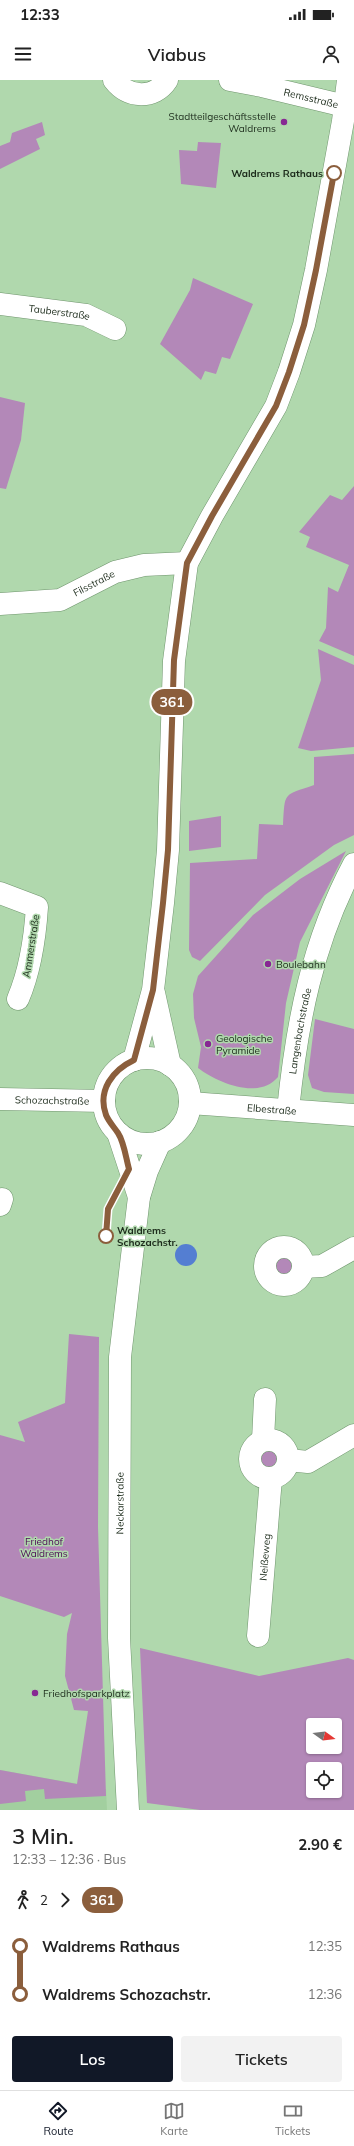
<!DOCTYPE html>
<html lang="de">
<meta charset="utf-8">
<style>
:root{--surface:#fff;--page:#f2f2f2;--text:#222;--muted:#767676;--line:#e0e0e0;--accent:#111827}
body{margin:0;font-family:Mulish,sans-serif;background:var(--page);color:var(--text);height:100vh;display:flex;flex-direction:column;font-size:15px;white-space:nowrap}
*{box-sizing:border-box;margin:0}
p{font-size:13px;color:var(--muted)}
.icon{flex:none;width:22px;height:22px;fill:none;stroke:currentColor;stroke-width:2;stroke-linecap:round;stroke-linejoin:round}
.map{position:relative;height:1730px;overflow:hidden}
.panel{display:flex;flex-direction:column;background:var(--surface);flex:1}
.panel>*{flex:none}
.badge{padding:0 8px;border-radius:13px;font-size:14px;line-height:26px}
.needle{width:26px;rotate:105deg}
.controls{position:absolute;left:306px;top:1638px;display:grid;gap:8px}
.controls a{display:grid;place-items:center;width:36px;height:36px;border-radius:4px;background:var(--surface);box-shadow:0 1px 3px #0004;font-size:20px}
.map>.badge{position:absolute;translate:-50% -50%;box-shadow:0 0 0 2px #fff}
.legs{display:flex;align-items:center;gap:6px;height:44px;padding:0 12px;font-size:13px}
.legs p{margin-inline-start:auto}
.headline{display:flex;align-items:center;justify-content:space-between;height:68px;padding:0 12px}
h1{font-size:22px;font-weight:600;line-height:30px}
.action{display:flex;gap:8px;margin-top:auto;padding:8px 12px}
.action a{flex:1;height:46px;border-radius:4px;background:var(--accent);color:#fff;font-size:16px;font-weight:600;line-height:46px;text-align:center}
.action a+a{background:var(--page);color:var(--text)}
ul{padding:0 12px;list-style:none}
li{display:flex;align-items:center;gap:14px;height:48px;font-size:15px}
li i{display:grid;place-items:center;width:6px;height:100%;margin:0 5px;background:currentColor}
li i::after{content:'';width:10px;height:10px;margin:-5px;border:3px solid;border-radius:50%;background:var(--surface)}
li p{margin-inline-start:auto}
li:first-child i{background:linear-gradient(#0000 50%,currentColor 0)}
li:last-child i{background:linear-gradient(currentColor 50%,#0000 0)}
.status{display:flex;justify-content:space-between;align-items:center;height:28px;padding:0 20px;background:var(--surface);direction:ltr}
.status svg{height:11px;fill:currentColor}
header{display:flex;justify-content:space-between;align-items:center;height:52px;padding:0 12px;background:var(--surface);font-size:18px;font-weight:600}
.dock{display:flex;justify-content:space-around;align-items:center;height:56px;border-top:1px solid var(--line);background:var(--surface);font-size:11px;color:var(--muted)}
.dock a{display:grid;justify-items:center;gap:2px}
.dock .current{color:var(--accent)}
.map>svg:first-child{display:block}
.built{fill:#a2cf9f}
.green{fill:#b388b8;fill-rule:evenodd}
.water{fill:#547ed2}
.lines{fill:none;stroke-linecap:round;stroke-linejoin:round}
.minor-casing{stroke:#6f956d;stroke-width:23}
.tertiary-casing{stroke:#6f956d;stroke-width:23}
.minor{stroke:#fff;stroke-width:22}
.tertiary{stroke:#fff;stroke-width:22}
.line-1-casing{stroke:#fff;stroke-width:9}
.line-1{stroke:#8b5e3c;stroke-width:6}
.poi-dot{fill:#872893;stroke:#b0d8ad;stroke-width:1.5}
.stop-1-dot{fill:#fff;stroke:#8b5e3c;stroke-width:2}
.labels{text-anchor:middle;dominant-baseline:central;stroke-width:3;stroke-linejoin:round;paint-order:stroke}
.street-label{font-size:10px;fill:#1c2b1b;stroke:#b0d8ad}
.poi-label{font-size:10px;fill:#1c2b1b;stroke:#b0d8ad;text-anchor:start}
.stop-label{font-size:10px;font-weight:bold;fill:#1c2b1b;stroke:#b0d8ad;text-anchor:end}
.park-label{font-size:10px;fill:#4c0754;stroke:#b0d8ad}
</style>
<div class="status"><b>12:33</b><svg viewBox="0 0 49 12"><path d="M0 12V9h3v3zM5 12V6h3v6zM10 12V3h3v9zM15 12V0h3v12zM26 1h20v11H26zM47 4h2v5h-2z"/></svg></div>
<header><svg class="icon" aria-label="menu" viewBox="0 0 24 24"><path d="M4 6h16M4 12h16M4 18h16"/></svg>Viabus<svg class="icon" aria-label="person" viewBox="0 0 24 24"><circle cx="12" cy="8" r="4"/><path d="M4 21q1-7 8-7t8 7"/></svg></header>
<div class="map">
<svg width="354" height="1730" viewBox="0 0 354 1730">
<rect width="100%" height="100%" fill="#b0d8ad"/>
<path class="built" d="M0 1690 106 1709 107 1730H0Z"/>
<g class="green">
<path d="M42 42 45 55 36 59 40 69 0 89V66L10 62 12 53Z"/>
<path d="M198 62 221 63 216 108 181 104 179 70 197 71Z"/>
<path d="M193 198 253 224 230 279 222 277 216 294 205 291 201 300 160 264 190 210Z"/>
<path d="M0 317 25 323 21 360 6 409 0 408Z"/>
<path d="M354 406V576L319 561 326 548 328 507 338 512 349 485 306 467 310 457 299 452 330 415 342 420Z"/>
<path d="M318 569 354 585V667L311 671 298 668 321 600Z"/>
<path d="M354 674V755L334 765 265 815 200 881 192 877 189 870 190 783 257 779 259 744 283 745C285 711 283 716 314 705V677Z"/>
<path d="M221 736V767L189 771V741Z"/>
<path d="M346 771 300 862 286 923 278 997C259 1020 218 1003 198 988L201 967 194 938 193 914 198 896 253 835 300 799Z"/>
<path d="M315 939 354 949V1014L324 1012 312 1008 308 995Z"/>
<circle cx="284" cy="1185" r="12"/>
<path d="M69 1254 99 1257 98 1447 106 1716 45 1719 44 1709 25 1711 26 1721 0 1724V1690L77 1704 88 1631 74 1630 65 1596 67 1554 72 1533 64 1537 0 1516V1355L25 1362 18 1342 65 1323Z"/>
<circle cx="269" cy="1379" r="12"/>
<path d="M140 1568 259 1596 348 1578 354 1580V1730H200L147 1723ZM313 1645H335V1667H313ZM313 1689H335V1711H313Z"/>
</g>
<circle class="water" cx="186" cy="1175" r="11"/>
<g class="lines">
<g class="minor-casing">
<g id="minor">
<path d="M114 0C128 18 154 20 167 0"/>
<path id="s1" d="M230 0 262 6 345 26"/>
<path id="s2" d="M0 224 86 235 115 249"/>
<path id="s3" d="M0 524 60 520 115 492 144 485 187 483"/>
<path d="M0 813 37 827C35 858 30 891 18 919"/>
<path id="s4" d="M0 1019 104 1021"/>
<path id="s5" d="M190 1023 354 1035"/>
<path id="s6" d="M288 1030C297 942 312 863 354 784"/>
<path d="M0 1125 2 1119"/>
<circle cx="284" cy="1186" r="19"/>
<path d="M303 1187 322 1186 354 1168"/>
<circle cx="269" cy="1379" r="19"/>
<path d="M263 1360 265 1319"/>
<path d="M288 1380 308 1382 354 1355"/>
<path id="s7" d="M258 1556 271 1398"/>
</g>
</g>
<g class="tertiary-casing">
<g id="tertiary">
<path d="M154 913 170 985"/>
<circle cx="147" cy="1021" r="43"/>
<path d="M134 980 153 910 163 823 168 770 174 581 187 483 212 436 276 326 289 292 304 245 316 190 343 41 348 0"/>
<path d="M118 1053 139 1117"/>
<path id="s8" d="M128 1730 119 1558 120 1277 139 1117 147 1091 160 1062"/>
</g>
</g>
<use href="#minor" class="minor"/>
<use href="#tertiary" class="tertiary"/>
</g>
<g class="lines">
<g class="line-1-casing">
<path id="line-1" d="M106 1156 108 1129 129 1089C126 1078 124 1062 118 1053 114 1047 109 1042 106 1035 97 1010 113 990 134 980L153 910 163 823 168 770 174 580 187 483 212 436 276 326 289 292 304 245 316 190 334 93"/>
</g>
<use href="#line-1" class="line-1"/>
</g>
<g class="poi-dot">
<circle cx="284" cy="42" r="4"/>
<circle cx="268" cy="884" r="4"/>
<circle cx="208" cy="964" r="4"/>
<circle cx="35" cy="1613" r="4"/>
</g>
<g class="stop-1-dot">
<circle cx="334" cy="93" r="7"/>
<circle cx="106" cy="1156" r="7"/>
</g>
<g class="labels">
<g class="street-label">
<text stroke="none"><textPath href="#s1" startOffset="83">Remsstraße</textPath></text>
<text stroke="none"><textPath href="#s2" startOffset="60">Tauberstraße</textPath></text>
<text stroke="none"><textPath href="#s3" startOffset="98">Filsstraße</textPath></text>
<text transform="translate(31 866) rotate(-81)">Ammerstraße</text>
<text stroke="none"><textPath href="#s6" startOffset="80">Langenbachstraße</textPath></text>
<text stroke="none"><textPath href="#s4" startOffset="52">Schozachstraße</textPath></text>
<text stroke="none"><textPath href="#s5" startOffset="82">Elbestraße</textPath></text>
<text stroke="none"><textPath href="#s8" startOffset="307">Neckarstraße</textPath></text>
<text stroke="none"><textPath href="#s7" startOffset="79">Neißeweg</textPath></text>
</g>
<g class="poi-label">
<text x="276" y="36" text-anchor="end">Stadtteilgeschäftsstelle<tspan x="276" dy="12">Waldrems</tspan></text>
<text x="276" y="884">Boulebahn</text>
<text x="216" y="958">Geologische<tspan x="216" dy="12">Pyramide</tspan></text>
<text x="43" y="1613">Friedhofsparkplatz</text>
</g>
<g class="stop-label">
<text x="323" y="93">Waldrems Rathaus</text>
<text x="117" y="1150" text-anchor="start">Waldrems<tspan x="117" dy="12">Schozachstr.</tspan></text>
</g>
<g class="park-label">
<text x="44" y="1461">Friedhof<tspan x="44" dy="12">Waldrems</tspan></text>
</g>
</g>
</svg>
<div class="controls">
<a><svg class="needle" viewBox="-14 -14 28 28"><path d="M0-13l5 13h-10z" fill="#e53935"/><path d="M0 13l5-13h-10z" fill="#767676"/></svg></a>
<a><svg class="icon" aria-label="locate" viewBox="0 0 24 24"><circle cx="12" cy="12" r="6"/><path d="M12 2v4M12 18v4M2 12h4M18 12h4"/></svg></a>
</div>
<b class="badge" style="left:172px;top:622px;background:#8b5e3c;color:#fff">361</b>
</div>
<section class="panel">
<div class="headline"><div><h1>3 Min.</h1><p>12:33 – 12:36 · Bus</p></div><b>2.90 €</b></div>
<div class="legs"><svg class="icon" aria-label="walk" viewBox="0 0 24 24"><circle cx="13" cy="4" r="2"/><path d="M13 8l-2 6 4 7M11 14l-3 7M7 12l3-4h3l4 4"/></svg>2<svg class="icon" aria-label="forward" viewBox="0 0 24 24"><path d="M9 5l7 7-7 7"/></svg><b class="badge" style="background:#8b5e3c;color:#fff">361</b></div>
<ul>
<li><i style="color:#8b5e3c"></i><b>Waldrems Rathaus</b><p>12:35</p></li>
<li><i style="color:#8b5e3c"></i><b>Waldrems Schozachstr.</b><p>12:36</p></li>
</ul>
<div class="action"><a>Los</a><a>Tickets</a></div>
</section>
<nav class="dock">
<a class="current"><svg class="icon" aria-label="directions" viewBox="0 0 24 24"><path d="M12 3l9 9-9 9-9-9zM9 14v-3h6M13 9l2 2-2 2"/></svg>Route</a>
<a><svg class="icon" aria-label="map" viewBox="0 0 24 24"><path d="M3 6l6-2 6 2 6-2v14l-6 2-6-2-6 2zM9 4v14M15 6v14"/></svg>Karte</a>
<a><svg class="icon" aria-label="tickets" viewBox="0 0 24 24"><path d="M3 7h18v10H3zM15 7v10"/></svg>Tickets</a>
</nav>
